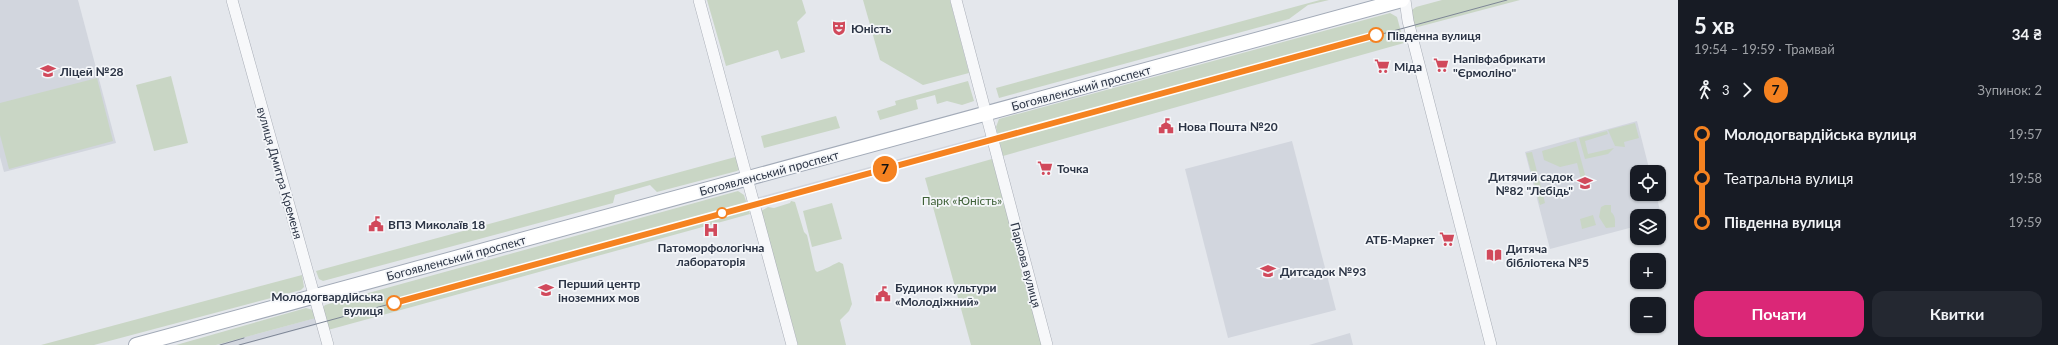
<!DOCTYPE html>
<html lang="uk">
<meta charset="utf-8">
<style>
:root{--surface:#171b24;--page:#242831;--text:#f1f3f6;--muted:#9ea1a6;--accent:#db2777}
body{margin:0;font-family:Lato,sans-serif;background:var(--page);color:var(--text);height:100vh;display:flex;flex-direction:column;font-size:15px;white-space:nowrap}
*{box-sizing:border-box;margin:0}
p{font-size:13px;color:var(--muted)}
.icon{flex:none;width:22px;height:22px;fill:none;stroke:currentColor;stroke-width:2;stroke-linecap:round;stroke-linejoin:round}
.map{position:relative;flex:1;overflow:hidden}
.panel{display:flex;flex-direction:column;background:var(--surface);width:380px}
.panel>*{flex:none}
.badge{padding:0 8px;border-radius:13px;font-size:14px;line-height:26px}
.controls{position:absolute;left:1630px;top:165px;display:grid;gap:8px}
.controls a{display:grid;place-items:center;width:36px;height:36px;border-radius:8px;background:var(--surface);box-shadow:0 1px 3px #0004;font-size:20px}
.map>.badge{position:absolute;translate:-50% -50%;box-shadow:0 0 0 2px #fff}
.legs{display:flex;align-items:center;gap:6px;height:44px;padding:0 16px;font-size:13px}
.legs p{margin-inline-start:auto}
.summary{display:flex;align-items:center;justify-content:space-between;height:68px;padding:0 16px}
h1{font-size:22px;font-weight:700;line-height:30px}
.primary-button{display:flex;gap:8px;margin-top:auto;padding:8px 16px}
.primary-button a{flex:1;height:46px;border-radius:12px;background:var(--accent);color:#fff;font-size:16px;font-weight:700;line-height:46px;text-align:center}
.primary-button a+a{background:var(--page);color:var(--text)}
ul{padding:0 16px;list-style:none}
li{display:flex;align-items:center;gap:14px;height:44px;font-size:15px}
li i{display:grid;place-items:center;width:6px;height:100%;margin:0 5px;background:currentColor}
li i::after{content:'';width:10px;height:10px;margin:-5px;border:3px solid;border-radius:50%;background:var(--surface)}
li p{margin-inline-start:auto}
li:first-child i{background:linear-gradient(#0000 50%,currentColor 0)}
li:last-child i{background:linear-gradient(currentColor 50%,#0000 0)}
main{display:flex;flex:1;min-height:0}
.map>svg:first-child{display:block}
.built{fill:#d2d6de}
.green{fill:#c9d6c5}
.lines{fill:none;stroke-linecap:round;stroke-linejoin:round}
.minor-casing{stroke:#a9aeb7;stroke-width:12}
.major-casing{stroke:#a3abb8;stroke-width:16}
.minor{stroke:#f7f8fa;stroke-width:11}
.major{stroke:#fff;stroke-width:14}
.tram{stroke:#7d8696;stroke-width:1}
.line-1-casing{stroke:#fff;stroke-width:9}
.line-1{stroke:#f58220;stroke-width:6}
.stop-1-dot{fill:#fff;stroke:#f58220;stroke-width:2}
.labels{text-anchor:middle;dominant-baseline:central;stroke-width:3.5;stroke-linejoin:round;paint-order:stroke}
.poi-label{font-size:12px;font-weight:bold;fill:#2b3445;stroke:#f4f6f9;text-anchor:start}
.stop-label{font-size:12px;font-weight:bold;fill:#2b3445;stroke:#f4f6f9;text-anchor:start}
.street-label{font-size:12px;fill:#2b3445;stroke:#f4f6f9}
.park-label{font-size:12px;fill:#3f6138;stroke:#f4f6f9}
</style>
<main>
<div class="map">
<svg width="1678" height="345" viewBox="0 0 1678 345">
<rect width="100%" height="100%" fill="#e4e7ec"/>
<g class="built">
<path d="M0 0H78L116 143 4 172 0 157Z"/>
<path d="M1637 121 1650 172H1637V194H1656L1662 219 1659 220V216H1637V226L1550 249 1525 152Z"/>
<path d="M987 135 989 143 242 345H216Z"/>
<path d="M1292 141 1336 310 1228 338 1185 169Z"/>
<path d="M1350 333 1353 345H1309Z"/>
</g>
<g class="green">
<path d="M707 0H802L806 13 797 22 805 52 781 59 778 50 726 66Z"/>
<path d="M863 0H950L969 73 923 85 880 60Z"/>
<path d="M1320 0H1329L1308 5 1289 19 999 98 996 88Z"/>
<path d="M1442 0H1520L1414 28 1412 10 1416 7Z"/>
<path d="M1390 13 1397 17 1404 43 1003 156 996 127 999 119Z"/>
<path d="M171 76 188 143 154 151 136 85Z"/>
<path d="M97 78 113 141 9 169 0 135V103Z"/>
<path d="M968 81 974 101 962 105 947 101 937 104 935 95 916 100 918 109 880 120 877 111 896 105 895 101Z"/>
<path d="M836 116 840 128 764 148 761 136Z"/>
<path d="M1635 123 1639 138 1624 142 1625 147 1615 146 1608 130Z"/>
<path d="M1607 131 1608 134 1585 141 1588 154 1614 148 1608 154 1585 159 1579 138Z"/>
<path d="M1576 141 1587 182 1582 183 1577 163 1560 167 1544 160 1542 151Z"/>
<path d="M1532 152 1545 203 1540 205 1526 153Z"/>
<path d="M739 156 741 168 737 171 657 192 650 185 615 195 613 203 323 281 319 279 316 271Z"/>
<path d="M992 159 1042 345H971L925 178Z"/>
<path d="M738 191 744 195 750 214 328 330 323 308 325 305Z"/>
<path d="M791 201 795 202 804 232 807 235 815 270 817 272C826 269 830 266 839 262L843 264 852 304 849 311 840 320 846 345H798L761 211 768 207 774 208 790 203Z"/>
<path d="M832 203 842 239 812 247 803 211Z"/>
<path d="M1605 205H1611V212C1616 216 1615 221 1615 227L1606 228 1599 217 1601 207Z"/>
<path d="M1593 215 1596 225 1582 229 1580 219Z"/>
<path d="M302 275 304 287 301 290 94 345H41Z"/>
<path d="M306 308 313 310 316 318 216 345H176Z"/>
</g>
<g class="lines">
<g class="minor-casing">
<g id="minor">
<path d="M232 0 328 345"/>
<path d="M699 0C731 115 760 230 792 345"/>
<path d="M956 0 1047 345"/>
<path d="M1405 0 1408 21 1491 345"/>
</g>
</g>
<g class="major-casing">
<path id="major" d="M136 345 1402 0"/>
</g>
<use href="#minor" class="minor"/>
<use href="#major" class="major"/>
<g class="tram">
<path d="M220 345 244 338"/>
<path d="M239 345 1507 0"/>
</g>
</g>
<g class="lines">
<g class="line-1-casing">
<path id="line-1" d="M394 303 1376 35"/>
</g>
<use href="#line-1" class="line-1"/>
</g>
<defs>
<g id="theatre-bare" transform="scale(1.2)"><path d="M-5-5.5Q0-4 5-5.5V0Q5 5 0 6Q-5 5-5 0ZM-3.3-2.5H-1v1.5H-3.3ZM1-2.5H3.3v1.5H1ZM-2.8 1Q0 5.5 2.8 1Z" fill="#d1495b" stroke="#f4f6f9" stroke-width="2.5" paint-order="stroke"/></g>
<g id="supermarket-bare" transform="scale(1.2)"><path d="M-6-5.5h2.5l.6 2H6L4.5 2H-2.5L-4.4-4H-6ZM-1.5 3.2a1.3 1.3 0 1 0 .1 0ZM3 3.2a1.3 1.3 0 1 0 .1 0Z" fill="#d1495b" stroke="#f4f6f9" stroke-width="2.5" paint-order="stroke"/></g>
<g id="school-bare" transform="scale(1.2)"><path d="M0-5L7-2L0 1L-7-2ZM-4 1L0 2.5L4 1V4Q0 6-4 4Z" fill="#d1495b" stroke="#f4f6f9" stroke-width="2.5" paint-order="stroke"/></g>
<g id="civic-bare" transform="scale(1.2)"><path d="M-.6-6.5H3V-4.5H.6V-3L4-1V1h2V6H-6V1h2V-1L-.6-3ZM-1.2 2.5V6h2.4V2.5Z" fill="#d1495b" stroke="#f4f6f9" stroke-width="2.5" paint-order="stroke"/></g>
<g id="hospital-bare" transform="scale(1.2)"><path d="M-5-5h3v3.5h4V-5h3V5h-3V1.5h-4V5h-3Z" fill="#d1495b" stroke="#f4f6f9" stroke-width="2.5" paint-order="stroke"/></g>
<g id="library-bare" transform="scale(1.2)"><path d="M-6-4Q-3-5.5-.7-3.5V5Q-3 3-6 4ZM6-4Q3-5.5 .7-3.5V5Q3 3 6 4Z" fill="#d1495b" stroke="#f4f6f9" stroke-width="2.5" paint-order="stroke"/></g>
</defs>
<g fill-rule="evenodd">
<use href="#theatre-bare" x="839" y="28"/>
<use href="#supermarket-bare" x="1441" y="65"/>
<use href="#supermarket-bare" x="1382" y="66"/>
<use href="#school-bare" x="48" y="71"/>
<use href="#civic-bare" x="1166" y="126"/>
<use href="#supermarket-bare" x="1045" y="168"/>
<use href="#school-bare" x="1585" y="183"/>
<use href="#civic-bare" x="376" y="224"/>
<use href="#hospital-bare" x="711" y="230"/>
<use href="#supermarket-bare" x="1447" y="239"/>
<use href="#library-bare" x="1494" y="255"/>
<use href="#school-bare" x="1268" y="271"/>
<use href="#school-bare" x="546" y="290"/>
<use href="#civic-bare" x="883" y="294"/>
</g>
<g class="stop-1-dot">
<circle cx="1376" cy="35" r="7"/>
<circle cx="722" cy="213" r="5"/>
<circle cx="394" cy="303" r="7"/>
</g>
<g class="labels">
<g class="poi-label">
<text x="851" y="28">Юність</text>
<text x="1453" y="58">Напівфабрикати<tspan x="1453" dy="14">"Єрмоліно"</tspan></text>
<text x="1394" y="66">Міда</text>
<text x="60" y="71">Ліцей №28</text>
<text x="1178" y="126">Нова Пошта №20</text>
<text x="1057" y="168">Точка</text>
<text x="1573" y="176" text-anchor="end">Дитячий садок<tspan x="1573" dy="14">№82 "Лебідь"</tspan></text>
<text x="388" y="224">ВПЗ Миколаїв 18</text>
<text x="1435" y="239" text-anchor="end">АТБ-Маркет</text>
<text x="711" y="247" text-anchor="middle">Патоморфологічна<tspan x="711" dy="14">лабораторія</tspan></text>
<text x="1506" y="248">Дитяча<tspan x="1506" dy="14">бібліотека №5</tspan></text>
<text x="1280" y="271">Дитсадок №93</text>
<text x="558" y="283">Перший центр<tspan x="558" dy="14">іноземних мов</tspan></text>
<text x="895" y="287">Будинок культури<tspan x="895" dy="14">«Молодіжний»</tspan></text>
</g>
<g class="stop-label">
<text x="1387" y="35">Південна вулиця</text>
<text x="383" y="296" text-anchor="end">Молодогвардійська<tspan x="383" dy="14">вулиця</tspan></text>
</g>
<g class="street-label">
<text transform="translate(1081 88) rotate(-15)">Богоявленський проспект</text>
<text transform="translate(280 173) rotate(74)">вулиця Дмитра Кременя</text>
<text transform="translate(769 173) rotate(-15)">Богоявленський проспект</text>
<text transform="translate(456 258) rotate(-15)">Богоявленський проспект</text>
<text transform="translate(1026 265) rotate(75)">Паркова вулиця</text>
</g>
<g class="park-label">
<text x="962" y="200">Парк «Юність»</text>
</g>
</g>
</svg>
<div class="controls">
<a><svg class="icon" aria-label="locate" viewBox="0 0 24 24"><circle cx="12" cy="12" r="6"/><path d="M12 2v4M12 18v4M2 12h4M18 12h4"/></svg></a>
<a><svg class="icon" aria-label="layers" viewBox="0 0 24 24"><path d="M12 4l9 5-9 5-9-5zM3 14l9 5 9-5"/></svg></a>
<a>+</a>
<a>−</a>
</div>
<b class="badge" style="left:885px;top:169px;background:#f58220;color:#111">7</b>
</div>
<section class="panel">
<div class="summary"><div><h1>5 хв</h1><p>19:54 – 19:59 · Трамвай</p></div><b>34 ₴</b></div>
<div class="legs"><svg class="icon" aria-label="walk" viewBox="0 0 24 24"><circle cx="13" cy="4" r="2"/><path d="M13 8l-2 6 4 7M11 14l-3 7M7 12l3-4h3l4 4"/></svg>3<svg class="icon" aria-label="forward" viewBox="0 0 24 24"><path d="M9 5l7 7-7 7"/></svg><b class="badge" style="background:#f58220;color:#111">7</b><p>Зупинок: 2</p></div>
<ul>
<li><i style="color:#f58220"></i><b>Молодогвардійська вулиця</b><p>19:57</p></li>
<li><i style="color:#f58220"></i><span>Театральна вулиця</span><p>19:58</p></li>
<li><i style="color:#f58220"></i><b>Південна вулиця</b><p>19:59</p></li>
</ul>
<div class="primary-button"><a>Почати</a><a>Квитки</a></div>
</section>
</main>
